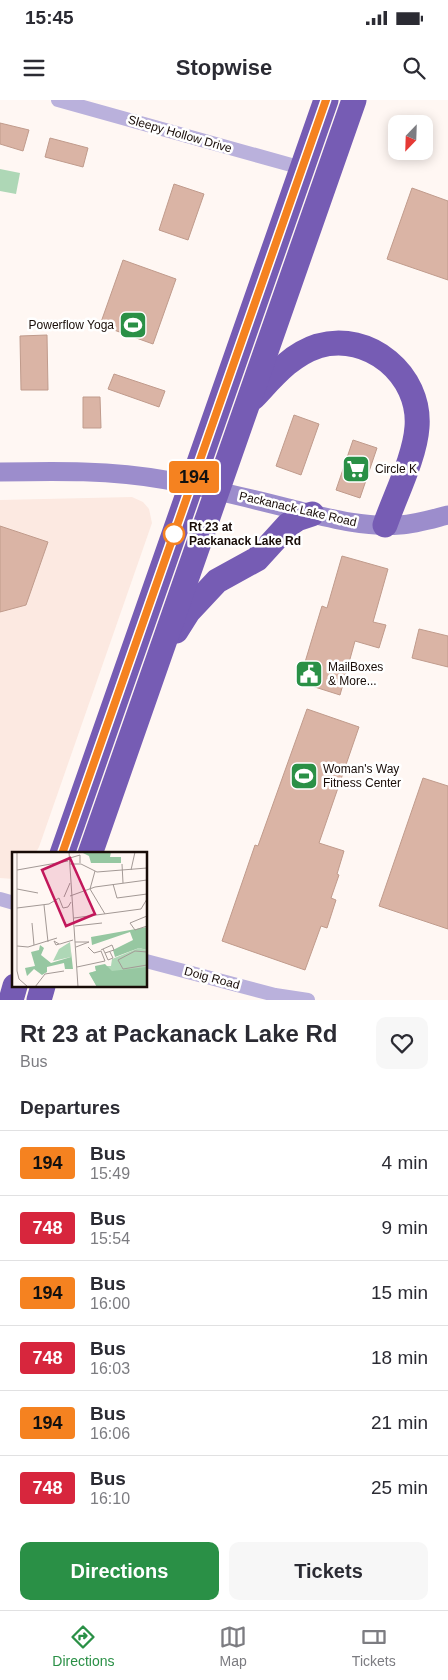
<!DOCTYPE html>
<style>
:root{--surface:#fff;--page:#f7f7f7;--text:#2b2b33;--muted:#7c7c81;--line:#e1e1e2;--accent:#2a9046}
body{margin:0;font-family:Helvetica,sans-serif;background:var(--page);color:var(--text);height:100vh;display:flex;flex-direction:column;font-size:19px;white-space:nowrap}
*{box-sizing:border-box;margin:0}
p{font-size:16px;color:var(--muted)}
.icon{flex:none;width:28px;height:28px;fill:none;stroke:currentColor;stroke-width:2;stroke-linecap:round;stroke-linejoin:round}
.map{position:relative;height:900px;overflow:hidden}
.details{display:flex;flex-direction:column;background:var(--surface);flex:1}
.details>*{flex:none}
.badge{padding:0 10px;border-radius:4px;font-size:18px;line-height:32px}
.needle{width:32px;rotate:203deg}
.tools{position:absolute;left:388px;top:15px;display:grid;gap:10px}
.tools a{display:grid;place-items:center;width:45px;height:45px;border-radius:10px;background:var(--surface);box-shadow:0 2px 12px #0003;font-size:25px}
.map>.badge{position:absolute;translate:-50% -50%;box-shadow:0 0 0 2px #fff}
h2{padding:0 20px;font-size:19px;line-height:45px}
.round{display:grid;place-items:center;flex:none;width:52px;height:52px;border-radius:10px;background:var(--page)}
.summary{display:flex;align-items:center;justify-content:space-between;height:85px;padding:0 20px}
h1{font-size:24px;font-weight:600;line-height:38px}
.action{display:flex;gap:10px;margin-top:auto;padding:10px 20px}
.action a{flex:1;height:58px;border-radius:10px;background:var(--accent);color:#fff;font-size:20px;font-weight:600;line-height:58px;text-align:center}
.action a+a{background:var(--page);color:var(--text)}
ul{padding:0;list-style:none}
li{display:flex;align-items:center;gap:15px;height:65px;padding:0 20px;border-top:1px solid var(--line)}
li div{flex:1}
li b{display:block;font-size:19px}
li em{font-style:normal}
li .badge{min-width:55px;font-weight:700;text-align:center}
.status{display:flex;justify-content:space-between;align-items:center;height:35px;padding:0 25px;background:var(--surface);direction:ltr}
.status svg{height:14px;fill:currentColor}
header{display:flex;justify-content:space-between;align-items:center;height:65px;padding:0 20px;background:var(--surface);font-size:22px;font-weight:600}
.dock{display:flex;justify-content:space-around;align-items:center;height:70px;border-top:1px solid var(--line);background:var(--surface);font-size:14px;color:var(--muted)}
.dock a{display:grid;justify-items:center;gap:2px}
.dock .current{color:var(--accent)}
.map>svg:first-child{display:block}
.built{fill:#fce9e1}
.green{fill:#aed7b6}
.building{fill:#dab4a5;stroke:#c09b8c}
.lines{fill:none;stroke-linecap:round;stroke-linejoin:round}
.street{stroke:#bab1dc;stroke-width:14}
.secondary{stroke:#9c8dcc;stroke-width:19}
.highway{stroke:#765cb4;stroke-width:25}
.line-casing{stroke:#fff;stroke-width:11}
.line{stroke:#f58220;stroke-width:8}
.stop-dot{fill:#fff;stroke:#f58220;stroke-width:2.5}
.labels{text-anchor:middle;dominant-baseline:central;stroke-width:5;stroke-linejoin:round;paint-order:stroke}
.street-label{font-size:12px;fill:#180c07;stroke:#fff}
.poi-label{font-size:12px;fill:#180c07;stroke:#fff;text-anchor:start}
.stop-label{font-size:12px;font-weight:bold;fill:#180c07;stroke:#fff;text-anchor:start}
.inset-road{fill:none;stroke:#a39995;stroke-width:1}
.view{fill:#c2185b;fill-opacity:0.15;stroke:#c2185b;stroke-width:2.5}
.inset-edge{fill:none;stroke:#180c07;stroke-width:2.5}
</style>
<div class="status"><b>15:45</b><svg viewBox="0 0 49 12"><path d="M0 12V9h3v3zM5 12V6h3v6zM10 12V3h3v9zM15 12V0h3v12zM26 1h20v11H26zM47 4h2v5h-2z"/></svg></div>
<header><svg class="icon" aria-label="menu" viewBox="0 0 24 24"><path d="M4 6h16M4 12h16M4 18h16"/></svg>Stopwise<svg class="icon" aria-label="search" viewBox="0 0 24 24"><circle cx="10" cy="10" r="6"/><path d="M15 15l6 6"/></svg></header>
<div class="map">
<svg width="448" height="900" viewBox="0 0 448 900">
<rect width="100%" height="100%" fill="#fff7f3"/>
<path class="built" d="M132 397 143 402 149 409 152 423 39 747 35 754H14V779L0 778V400Z"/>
<path class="green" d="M0 69 20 73 16 94 0 91Z"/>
<g class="building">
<path d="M0 23 29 30 23 51 0 44Z"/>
<path d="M50 38 88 48 83 67 45 57Z"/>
<path d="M174 84 204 94 188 140 159 130Z"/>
<path d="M412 88 448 101V180L387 159Z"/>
<path d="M123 160 176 179 153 244 100 225Z"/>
<path d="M47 235 48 290H21L20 236Z"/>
<path d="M114 274 165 291 159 307 108 289Z"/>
<path d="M83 297H100L101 328H83Z"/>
<path d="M294 315 319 324 301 375 276 366Z"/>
<path d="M353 340 377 348 360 398 336 390Z"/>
<path d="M0 426 48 442 26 505 0 512Z"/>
<path d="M342 456 388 469 373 522 386 525 379 548 355 541 340 595 299 582 322 506 327 508Z"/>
<path d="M419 529 448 536V567L412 558Z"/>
<path d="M307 609 359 627 319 743 344 751 337 774 339 775 331 798 336 800 327 828 321 826 305 870 222 841 255 745 258 746Z"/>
<path d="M423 678 448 686V829L379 806Z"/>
</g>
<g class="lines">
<g class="street">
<path d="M58 0 302 68"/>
<path d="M0 799 14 803"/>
<path d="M146 861 275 895 308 900"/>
</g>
<path class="secondary" d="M0 372C56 371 111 370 166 380 207 388 248 398 288 408 325 417 362 428 400 425 416 424 432 419 448 415"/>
<g class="highway">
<path d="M253 298C272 278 290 255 318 246 369 231 421 275 417 327 415 357 395 396 385 425"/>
<path d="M176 531 188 512 217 481 257 459 288 425 297 419 312 414"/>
<path d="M62 754 326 0"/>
<path d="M90 754 354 0"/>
<path d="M11 900 15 886"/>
<path d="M39 900 43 886"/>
</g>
</g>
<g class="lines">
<g class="line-casing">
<path id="line" d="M62 754 326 0"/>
</g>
<use href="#line" class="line"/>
</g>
<defs>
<g id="stadium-square" transform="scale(1.4375)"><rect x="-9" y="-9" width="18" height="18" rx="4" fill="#2a9046" stroke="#fff"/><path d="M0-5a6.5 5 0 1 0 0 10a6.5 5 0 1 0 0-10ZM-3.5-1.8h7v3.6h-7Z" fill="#fff"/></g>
<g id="supermarket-square" transform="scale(1.4375)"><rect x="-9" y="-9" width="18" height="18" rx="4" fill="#2a9046" stroke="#fff"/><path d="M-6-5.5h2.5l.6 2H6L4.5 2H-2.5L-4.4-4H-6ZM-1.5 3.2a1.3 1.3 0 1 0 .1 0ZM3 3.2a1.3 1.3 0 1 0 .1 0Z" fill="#fff"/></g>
<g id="civic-square" transform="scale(1.4375)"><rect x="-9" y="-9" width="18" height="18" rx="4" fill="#2a9046" stroke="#fff"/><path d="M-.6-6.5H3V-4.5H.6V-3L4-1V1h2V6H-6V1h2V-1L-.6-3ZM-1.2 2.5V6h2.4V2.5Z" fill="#fff"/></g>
</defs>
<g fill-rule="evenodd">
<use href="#stadium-square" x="133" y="225"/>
<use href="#supermarket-square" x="356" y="369"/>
<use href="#civic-square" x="309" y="574"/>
<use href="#stadium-square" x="304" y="676"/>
</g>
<circle class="stop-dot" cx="174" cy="434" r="10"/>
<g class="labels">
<g class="street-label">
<text transform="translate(180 34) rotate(16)">Sleepy Hollow Drive</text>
<text transform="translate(298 409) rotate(13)">Packanack Lake Road</text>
<text transform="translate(212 878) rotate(15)">Doig Road</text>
</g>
<g class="poi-label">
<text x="114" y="225" text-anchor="end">Powerflow Yoga</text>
<text x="375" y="369">Circle K</text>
<text x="328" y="567">MailBoxes<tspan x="328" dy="14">&amp; More...</tspan></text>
<text x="323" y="669">Woman's Way<tspan x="323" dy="14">Fitness Center</tspan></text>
</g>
<g class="stop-label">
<text x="189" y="427">Rt 23 at<tspan x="189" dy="14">Packanack Lake Rd</tspan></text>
</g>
</g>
<g transform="translate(12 752)">
<rect width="135" height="135" fill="#fff7f3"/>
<path d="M58 90 59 105 41 109 47 97ZM127 96 135 98V135H85L77 121 84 119 83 114H99L100 107Z" fill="#aed7b6"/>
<path d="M69 0H99L98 5H109V11H79L77 4ZM135 75V98L127 96 103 105 101 98 121 88 118 80 80 93 79 85ZM58 90 61 117H53L52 111 35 115V120L30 123 22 117 15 124 13 116 23 114 19 100 27 98 28 93 32 96 29 103 39 111 59 105ZM93 112 100 119 135 115V135H85L77 121 84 119 83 114Z" fill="#96c7a1"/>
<path class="inset-road" d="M5 0V119L7 127 16 135M57 0 66 135M58 6 68 3V11M58 12H69L85 20 135 16M110 12 111 31M5 18 56 9M119 18 123 0M101 32 105 46 135 42M5 37 26 41M78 37 93 62M78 37 83 19M58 44 83 35 135 28M52 45 58 31M47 46 51 56 56 55 59 50M32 53 36 90M5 56 37 52 47 46M135 64 118 71 123 78 135 74M62 66 129 57 135 47M20 71 22 93M63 74 90 71M63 90H77L64 95M47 92 42 89 44 93 47 92H48L61 88M5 94 16 95 45 86M89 98 91 97 100 93 102 98 93 101 91 97M135 100 123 99 106 108 111 117 135 113M93 101 96 108 101 106 98 100M65 115 93 109 89 99 82 101 76 95M23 135 33 122 52 119"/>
<path class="view" d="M58 6 83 62 54 74 30 18Z"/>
<rect width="135" height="135" class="inset-edge"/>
</g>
</svg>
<div class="tools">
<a><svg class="needle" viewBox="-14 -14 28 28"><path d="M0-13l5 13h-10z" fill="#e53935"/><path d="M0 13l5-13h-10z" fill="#7c7c81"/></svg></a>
</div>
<b class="badge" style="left:194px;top:377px;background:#f58220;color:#111">194</b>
</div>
<section class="details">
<div class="summary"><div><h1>Rt 23 at Packanack Lake Rd</h1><p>Bus</p></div><a class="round"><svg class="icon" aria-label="heart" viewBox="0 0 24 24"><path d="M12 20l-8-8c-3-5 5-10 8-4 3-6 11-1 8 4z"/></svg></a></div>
<h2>Departures</h2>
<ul>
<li><span class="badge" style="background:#f58220;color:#111">194</span><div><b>Bus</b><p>15:49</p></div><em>4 min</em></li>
<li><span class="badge" style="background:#d7263d;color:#fff">748</span><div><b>Bus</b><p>15:54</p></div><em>9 min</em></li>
<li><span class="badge" style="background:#f58220;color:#111">194</span><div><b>Bus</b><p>16:00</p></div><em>15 min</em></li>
<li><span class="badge" style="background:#d7263d;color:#fff">748</span><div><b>Bus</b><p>16:03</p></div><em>18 min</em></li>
<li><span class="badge" style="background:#f58220;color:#111">194</span><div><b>Bus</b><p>16:06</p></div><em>21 min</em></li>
<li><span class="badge" style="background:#d7263d;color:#fff">748</span><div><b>Bus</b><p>16:10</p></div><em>25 min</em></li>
</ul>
<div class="action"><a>Directions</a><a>Tickets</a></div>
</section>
<nav class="dock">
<a class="current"><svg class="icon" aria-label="directions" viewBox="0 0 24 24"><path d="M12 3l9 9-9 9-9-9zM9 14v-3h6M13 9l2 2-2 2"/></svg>Directions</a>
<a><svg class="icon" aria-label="map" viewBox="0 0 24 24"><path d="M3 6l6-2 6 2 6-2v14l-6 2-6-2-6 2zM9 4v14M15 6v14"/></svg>Map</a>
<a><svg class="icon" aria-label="tickets" viewBox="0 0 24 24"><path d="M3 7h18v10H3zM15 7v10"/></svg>Tickets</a>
</nav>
